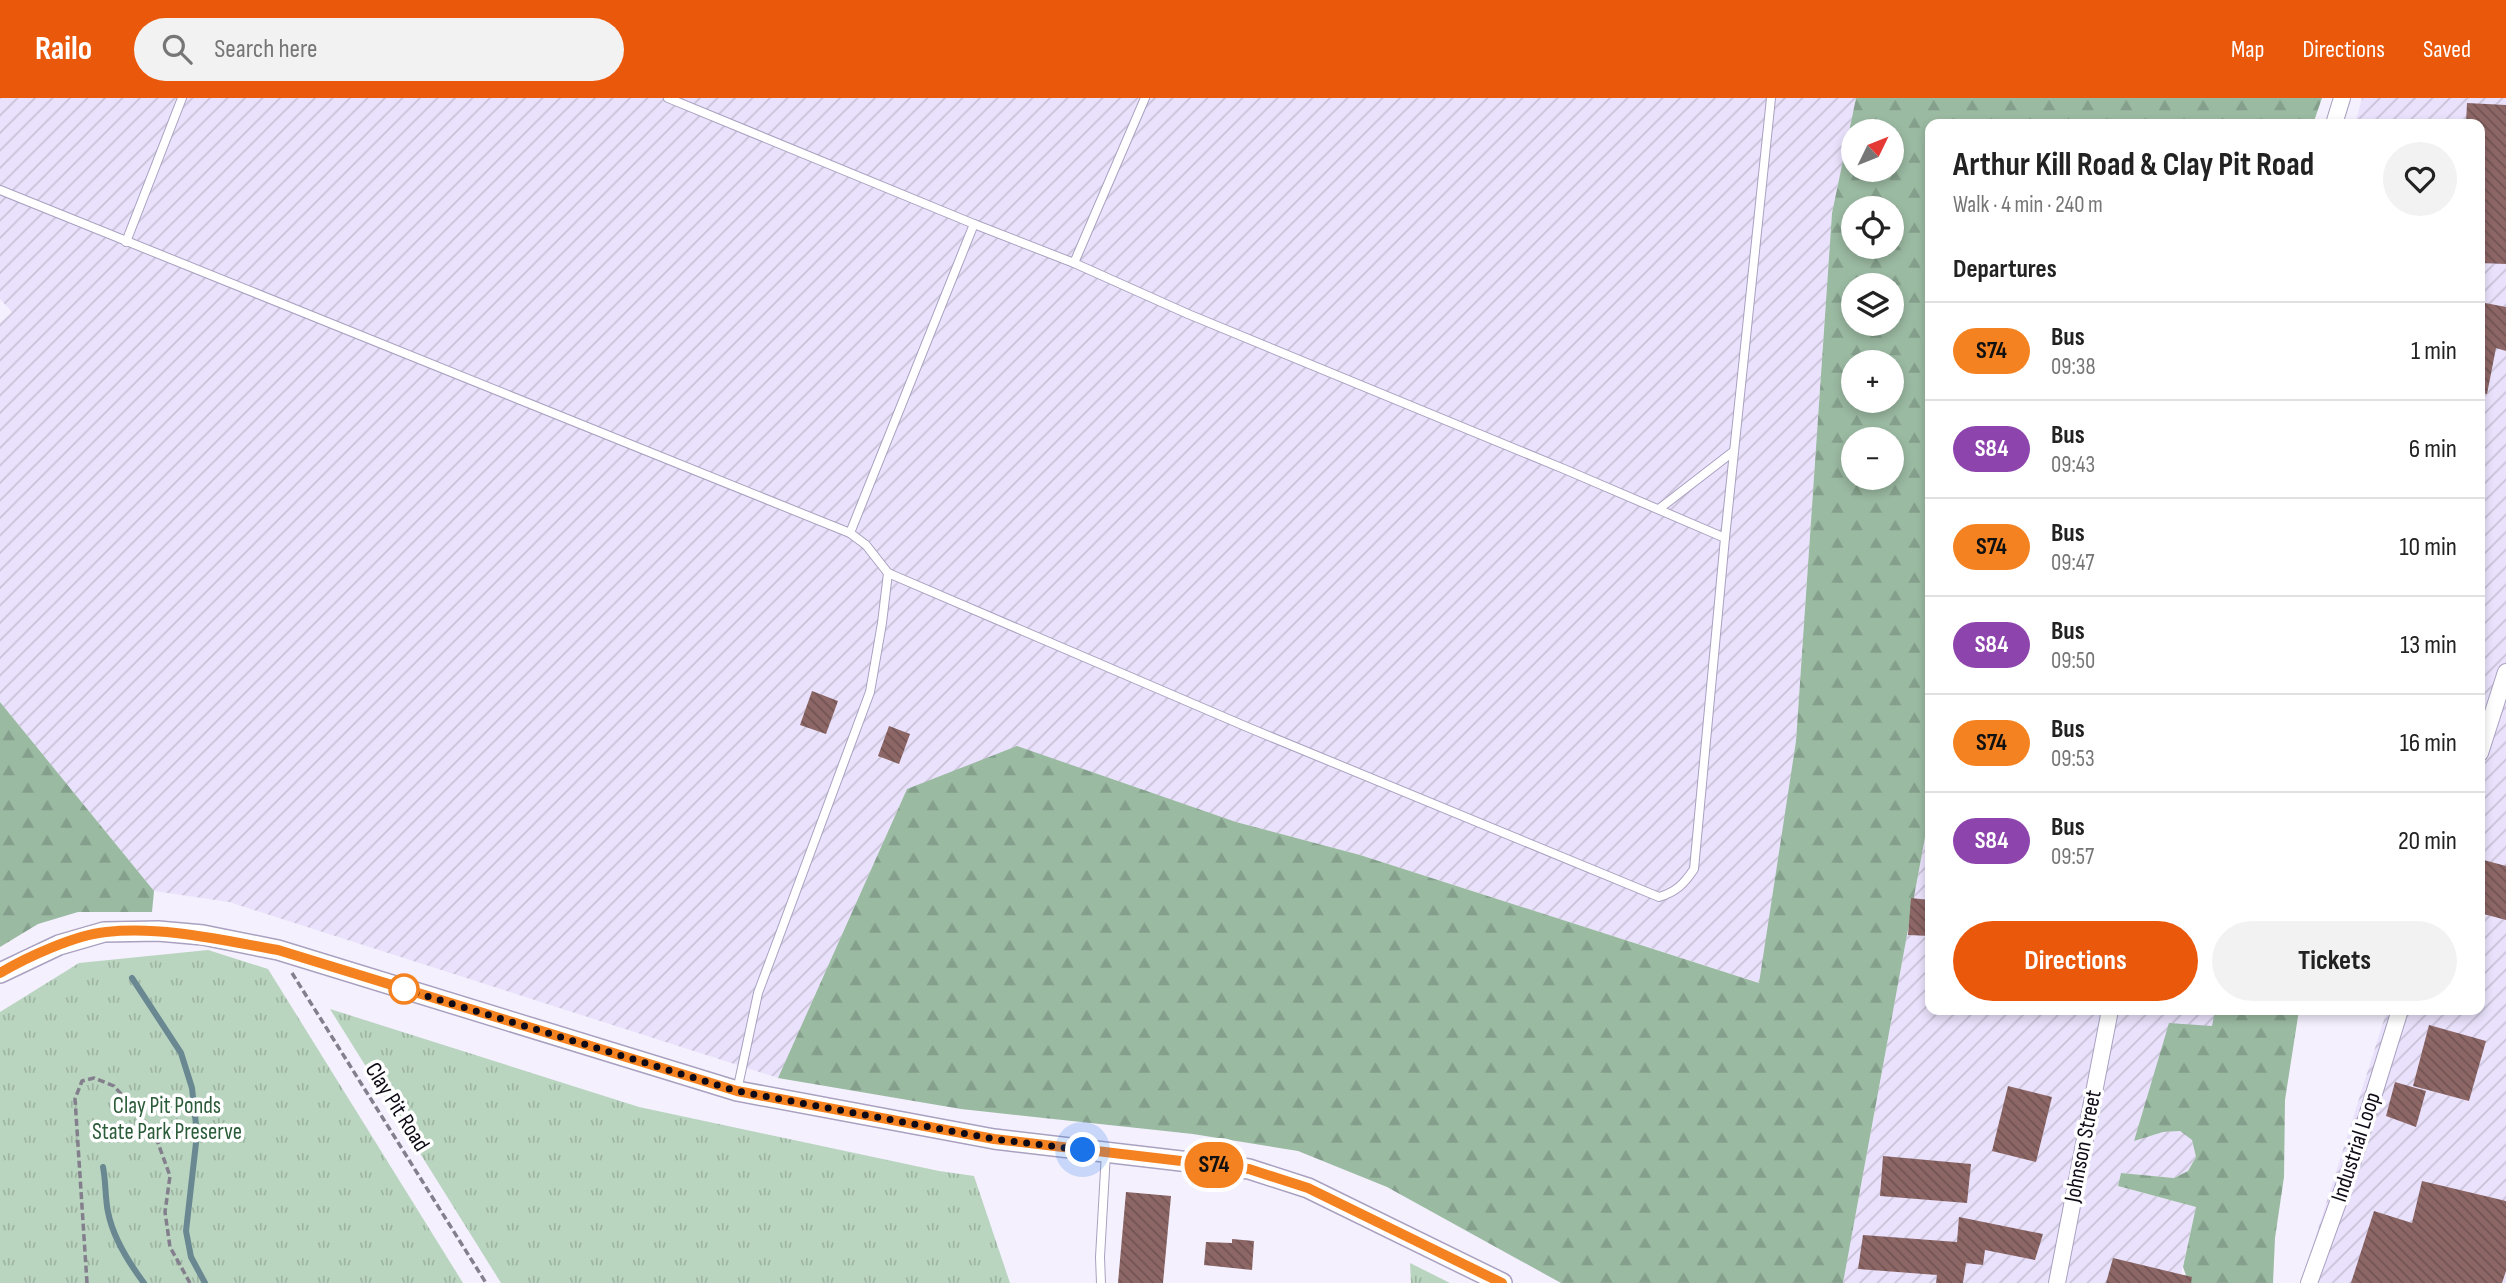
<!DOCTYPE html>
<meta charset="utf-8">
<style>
:root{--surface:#fff;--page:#f2f2f2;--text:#222;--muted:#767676;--line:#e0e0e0;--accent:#ea580c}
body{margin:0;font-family:"Sofia Sans Condensed",sans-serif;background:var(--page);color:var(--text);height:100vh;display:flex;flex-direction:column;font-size:26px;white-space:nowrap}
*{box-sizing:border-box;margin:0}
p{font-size:23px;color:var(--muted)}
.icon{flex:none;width:38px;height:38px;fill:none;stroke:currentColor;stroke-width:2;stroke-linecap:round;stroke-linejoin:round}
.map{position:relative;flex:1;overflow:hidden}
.panel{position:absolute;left:1925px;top:21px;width:560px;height:896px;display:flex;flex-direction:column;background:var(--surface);border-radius:14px;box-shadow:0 4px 10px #0003}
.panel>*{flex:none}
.badge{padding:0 14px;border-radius:23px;font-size:24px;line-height:46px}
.needle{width:46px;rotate:47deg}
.controls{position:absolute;left:1841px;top:21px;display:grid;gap:14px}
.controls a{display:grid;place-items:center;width:63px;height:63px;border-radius:50%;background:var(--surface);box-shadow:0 4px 10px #0003;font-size:35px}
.you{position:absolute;width:35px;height:35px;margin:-18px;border:5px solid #fff;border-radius:50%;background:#1a73e8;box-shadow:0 0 0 10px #1a73e833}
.map>.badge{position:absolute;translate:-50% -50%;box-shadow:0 0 0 4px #fff}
h2{padding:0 28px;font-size:26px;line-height:63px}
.round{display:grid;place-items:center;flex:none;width:74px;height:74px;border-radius:37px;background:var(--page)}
.head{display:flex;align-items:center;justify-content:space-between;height:119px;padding:0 28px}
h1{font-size:33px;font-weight:700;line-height:52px}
.primary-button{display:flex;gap:14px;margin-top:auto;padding:14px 28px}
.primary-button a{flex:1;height:80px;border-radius:42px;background:var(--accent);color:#fff;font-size:28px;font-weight:700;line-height:80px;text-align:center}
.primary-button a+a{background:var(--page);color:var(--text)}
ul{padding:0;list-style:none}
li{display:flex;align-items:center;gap:21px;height:98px;padding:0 28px;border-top:2px solid var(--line)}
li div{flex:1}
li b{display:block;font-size:26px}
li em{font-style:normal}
li .badge{min-width:77px;font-weight:700;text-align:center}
header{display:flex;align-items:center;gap:42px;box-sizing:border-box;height:98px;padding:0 35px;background:var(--accent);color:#fff}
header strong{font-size:33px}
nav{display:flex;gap:38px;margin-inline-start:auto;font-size:24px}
.search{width:490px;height:63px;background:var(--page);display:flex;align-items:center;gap:18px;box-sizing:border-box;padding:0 24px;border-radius:38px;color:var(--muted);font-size:26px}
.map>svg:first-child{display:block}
.industrial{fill:url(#industrial-furrows)}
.forest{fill:url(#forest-firs);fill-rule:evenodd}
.park{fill:url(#park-tufts)}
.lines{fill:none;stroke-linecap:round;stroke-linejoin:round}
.stream{stroke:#698891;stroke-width:6}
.building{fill:url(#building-back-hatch)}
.service-casing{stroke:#aaa0c0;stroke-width:10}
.minor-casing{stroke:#aaa0c0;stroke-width:18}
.tertiary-casing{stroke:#aaa0c0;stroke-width:22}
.path{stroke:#837f8c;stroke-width:3.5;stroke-dasharray:7 3.5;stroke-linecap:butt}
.service{stroke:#fff;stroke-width:8}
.minor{stroke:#fff;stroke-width:16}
.tertiary{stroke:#fff;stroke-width:19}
.line-casing{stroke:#fff;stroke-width:16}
.line{stroke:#f58220;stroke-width:10}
.walk{stroke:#0f0b16;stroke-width:7;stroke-dasharray:0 12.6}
.stop-dot{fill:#fff;stroke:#f58220;stroke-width:3.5}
.labels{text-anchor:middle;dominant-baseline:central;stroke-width:7;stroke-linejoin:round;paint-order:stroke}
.park-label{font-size:23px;fill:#2b5c39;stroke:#fff}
.street-label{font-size:23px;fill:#0f0b16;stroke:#fff}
</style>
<header>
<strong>Railo</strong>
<div class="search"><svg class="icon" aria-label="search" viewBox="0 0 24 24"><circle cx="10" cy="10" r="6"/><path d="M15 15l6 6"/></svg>Search here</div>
<nav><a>Map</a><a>Directions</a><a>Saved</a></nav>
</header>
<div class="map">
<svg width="2506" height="1185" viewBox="0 0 2506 1185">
<defs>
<pattern id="industrial-furrows" width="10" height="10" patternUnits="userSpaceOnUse" patternTransform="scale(1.75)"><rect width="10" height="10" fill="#eae2fc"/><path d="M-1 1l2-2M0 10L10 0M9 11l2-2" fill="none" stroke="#c8c1d7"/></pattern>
<pattern id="forest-firs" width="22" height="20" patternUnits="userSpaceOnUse" patternTransform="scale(1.75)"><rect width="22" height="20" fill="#9bbaa2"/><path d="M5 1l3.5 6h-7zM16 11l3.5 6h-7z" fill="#849f8b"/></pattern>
<pattern id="park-tufts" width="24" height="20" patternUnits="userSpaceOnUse" patternTransform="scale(1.75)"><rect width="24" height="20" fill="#b9d4bf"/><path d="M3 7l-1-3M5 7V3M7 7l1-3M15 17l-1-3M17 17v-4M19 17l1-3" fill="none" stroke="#9eb5a3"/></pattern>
<pattern id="building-back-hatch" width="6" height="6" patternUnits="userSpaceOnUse" patternTransform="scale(1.75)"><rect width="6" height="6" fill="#8d6766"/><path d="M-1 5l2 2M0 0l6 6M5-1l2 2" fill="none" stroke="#725353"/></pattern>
</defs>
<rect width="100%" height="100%" fill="#f4f0fe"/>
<g class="industrial">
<path d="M0 0H1856L1832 115 1796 643 1760 885 1360 757 1236 724 907 691 778 980 229 804 154 793 0 604V225L12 214 0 201Z"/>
<path d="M2362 0H2506V1185H2301L2387 912H2480V26H2355Z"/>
<path d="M1928 723H1930V912H2215L2213 928 2134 1042 2163 1034 2180 1033 2192 1042 2196 1059 2188 1073 2174 1080 2121 1075 2118 1088 2196 1109 2179 1185H1843Z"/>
</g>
<g class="forest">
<path d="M1856 0H2322L2313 26H1930V723H1928L1843 1185H1561L1387 1089 1298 1053 1193 1036 961 1011 778 980 907 691 1017 648 1236 724 1360 757 1759 885 1796 643 1832 115ZM1853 33H1892V72H1853ZM1853 110H1892V149H1853ZM1853 187H1892V226H1853ZM1853 264H1892V303H1853ZM1853 341H1892V380H1853Z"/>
<path d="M0 604 154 793 152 814H78L38 826 0 849Z"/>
<path d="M2215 912H2299L2285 1002 2284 1079 2275 1140 2273 1185H2189L2183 1169 2196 1109 2118 1088 2121 1075 2174 1080 2188 1073 2196 1059 2192 1042 2180 1033 2163 1034 2134 1043 2169 925 2212 928Z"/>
</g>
<g class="park">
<path d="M208 852 268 871 463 1185H0V914L79 865Z"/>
<path d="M330 911 639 1009 939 1073 974 1078 1010 1185H501Z"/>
<path d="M1410 1165 1450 1185H1411Z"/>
</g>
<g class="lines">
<g class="stream">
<path d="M132 880 181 955 192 990 197 1036 186 1133 191 1159 205 1185"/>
<path d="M103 1069C106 1084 105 1100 108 1114 113 1140 129 1165 144 1185"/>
</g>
</g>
<g class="building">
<path d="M2467 5 2506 7V166L2480 165V26H2466Z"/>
<path d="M2480 204 2506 209V253L2496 250 2487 296 2480 295Z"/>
<path d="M812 593 838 603 826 636 800 627Z"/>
<path d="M889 628 910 636 899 666 878 658Z"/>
<path d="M2480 761 2506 768V822L2480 815Z"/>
<path d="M1911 800 1930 802V838L1908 837Z"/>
<path d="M2429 927 2486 943 2469 1003 2413 988Z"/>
<path d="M2395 984 2426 993 2416 1029 2386 1018Z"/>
<path d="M2008 988 2052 999 2036 1064 1992 1053Z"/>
<path d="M1883 1058 1971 1066 1967 1105 1880 1098Z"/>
<path d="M2422 1083 2506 1103V1173L2502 1185H2351L2374 1113 2412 1125Z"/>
<path d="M1126 1094 1171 1098 1163 1185H1118Z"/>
<path d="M1959 1119 2043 1136 2035 1162 1985 1152 1983 1167 1966 1165 1963 1185H1936L1937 1177 1858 1171 1863 1137 1957 1144Z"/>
<path d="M1232 1141 1254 1143 1252 1172 1204 1167 1206 1144 1232 1145Z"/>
<path d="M2113 1160 2192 1179 2191 1185H2106Z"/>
</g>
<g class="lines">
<g class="service-casing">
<g id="service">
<path d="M668 0 974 126 850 435"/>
<path d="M0 92 850 435 866 447 888 475 1247 629 1659 799C1676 794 1684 786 1694 771L1725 440 1771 0"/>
<path d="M974 126 1074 165 1188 216 1564 371 1725 440"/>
<path d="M126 144 182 0"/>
<path d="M1074 165 1145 0"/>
<path d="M1659 411 1734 353"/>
<path d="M737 993 758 895 870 594 882 525 888 475"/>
<path d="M1101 1185 1100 1159 1106 1055"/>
</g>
</g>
<g class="minor-casing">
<g id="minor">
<path d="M2334 26 2342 0"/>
<path d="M2480 655 2506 574"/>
<path d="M2057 1185 2110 912"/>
<path d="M2309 1185 2354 1060 2400 912"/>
</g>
</g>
<g class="tertiary-casing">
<path id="tertiary" d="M0 875 59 847 104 834 158 833 203 837 278 852 737 993 994 1041 1249 1071 1308 1090 1502 1185"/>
</g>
<g class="path">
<path d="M292 875 486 1185"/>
<path d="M87 1185 75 1001 82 983 94 980 114 988 154 1034 170 1078 165 1114 170 1149 190 1185"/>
</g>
<use href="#service" class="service"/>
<use href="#minor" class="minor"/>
<use href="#tertiary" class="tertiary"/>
</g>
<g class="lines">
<g class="line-casing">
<path id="line" d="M0 875C27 859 75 837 106 834 164 828 221 842 278 852L737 993 994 1041 1249 1071 1308 1090 1502 1185"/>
</g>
<use href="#line" class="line"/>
<path class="walk" d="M404 891 737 993 994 1041 1083 1052"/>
</g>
<circle class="stop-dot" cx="404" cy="891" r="14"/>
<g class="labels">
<g class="park-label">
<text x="167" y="1008">Clay Pit Ponds<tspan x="167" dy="26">State Park Preserve</tspan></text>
</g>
<g class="street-label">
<text transform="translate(397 1009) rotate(58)">Clay Pit Road</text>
<text transform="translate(2083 1048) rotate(-79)">Johnson Street</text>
<text transform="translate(2356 1049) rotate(-72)">Industrial Loop</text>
</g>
</g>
</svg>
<div class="controls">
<a><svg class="needle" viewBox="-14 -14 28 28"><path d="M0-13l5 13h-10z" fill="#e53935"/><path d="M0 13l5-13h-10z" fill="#767676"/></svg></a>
<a><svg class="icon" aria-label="locate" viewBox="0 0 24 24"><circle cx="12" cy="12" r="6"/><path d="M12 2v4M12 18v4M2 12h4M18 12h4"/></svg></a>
<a><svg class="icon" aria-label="layers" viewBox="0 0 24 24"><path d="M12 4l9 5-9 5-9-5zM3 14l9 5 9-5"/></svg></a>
<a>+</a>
<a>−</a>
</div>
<div class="you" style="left:1083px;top:1052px"></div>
<b class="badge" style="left:1214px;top:1067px;background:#f58220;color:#111">S74</b>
<section class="panel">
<div class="head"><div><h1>Arthur Kill Road &amp; Clay Pit Road</h1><p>Walk · 4 min · 240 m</p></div><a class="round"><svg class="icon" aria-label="heart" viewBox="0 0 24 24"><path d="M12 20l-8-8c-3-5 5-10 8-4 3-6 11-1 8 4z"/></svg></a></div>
<h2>Departures</h2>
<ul>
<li><span class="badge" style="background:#f58220;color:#111">S74</span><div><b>Bus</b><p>09:38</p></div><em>1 min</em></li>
<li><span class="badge" style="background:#8e44ad;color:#fff">S84</span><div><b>Bus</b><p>09:43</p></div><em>6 min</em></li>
<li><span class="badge" style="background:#f58220;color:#111">S74</span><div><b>Bus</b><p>09:47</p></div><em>10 min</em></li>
<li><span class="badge" style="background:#8e44ad;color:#fff">S84</span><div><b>Bus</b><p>09:50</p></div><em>13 min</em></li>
<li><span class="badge" style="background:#f58220;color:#111">S74</span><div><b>Bus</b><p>09:53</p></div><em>16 min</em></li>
<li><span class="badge" style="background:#8e44ad;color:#fff">S84</span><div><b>Bus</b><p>09:57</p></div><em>20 min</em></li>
</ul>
<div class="primary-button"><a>Directions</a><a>Tickets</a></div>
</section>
</div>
